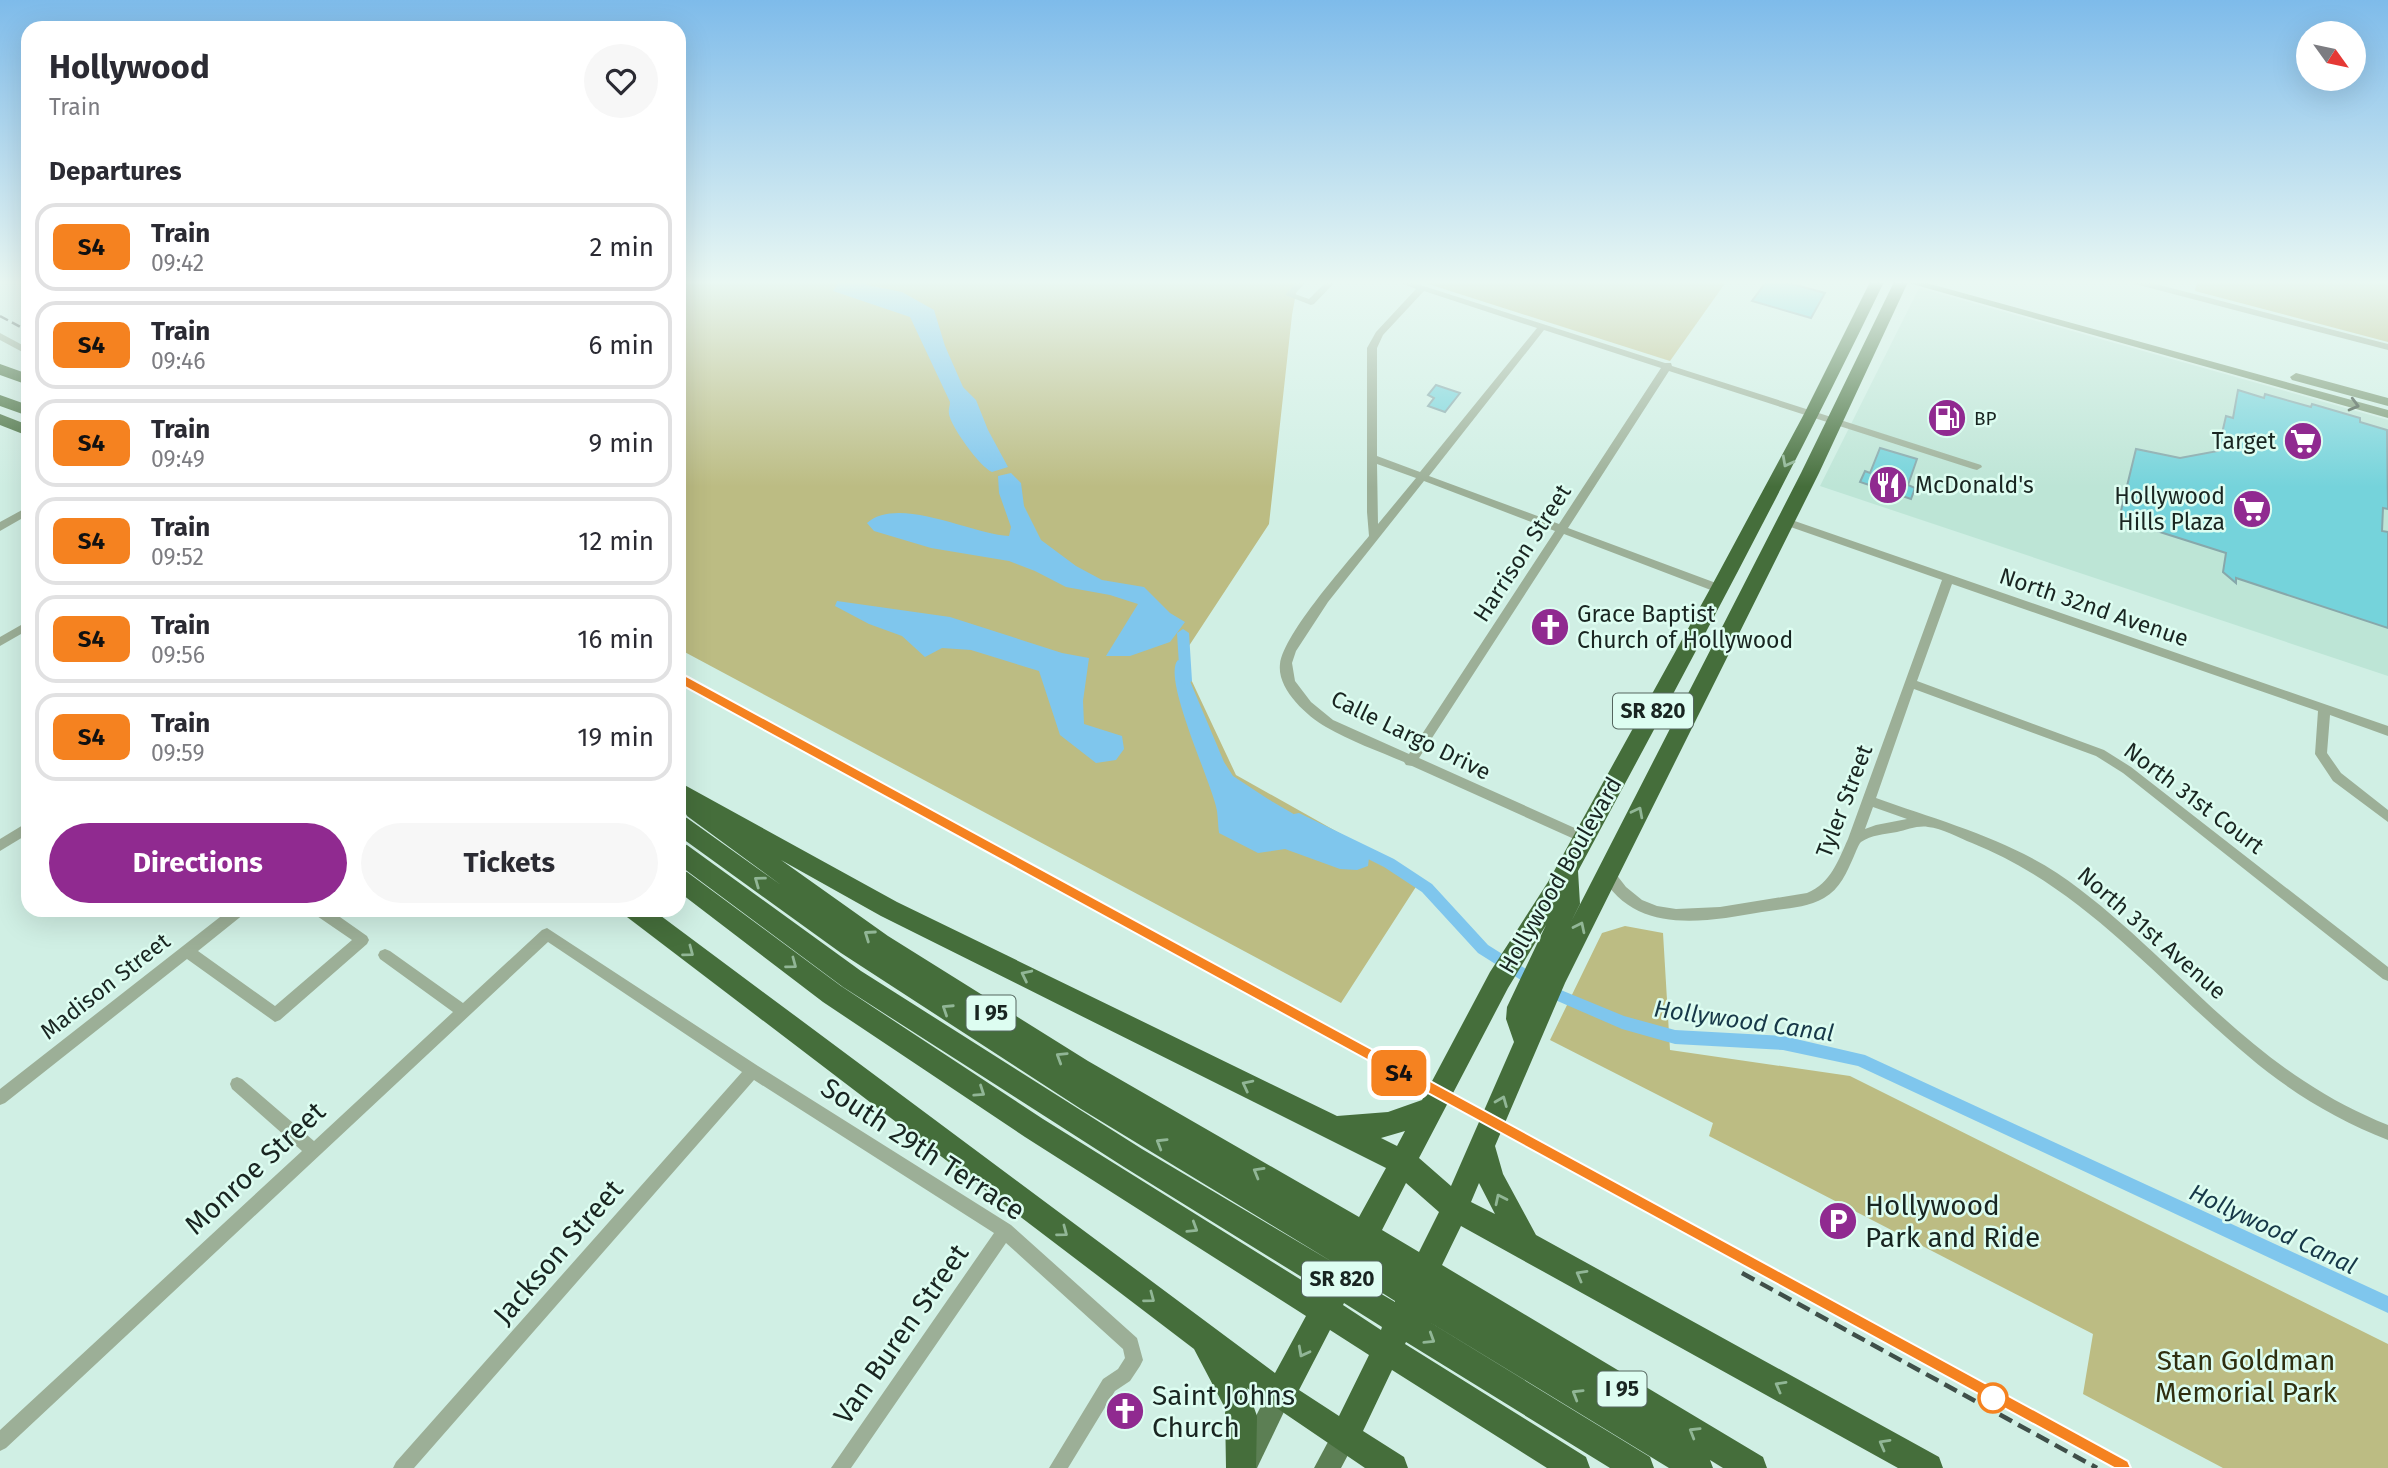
<!DOCTYPE html>
<style>
:root{--surface:#fff;--page:#f7f7f7;--text:#2b2b33;--muted:#7c7c81;--line:#e1e1e2;--accent:#902a90}
body{margin:0;font-family:"Fira Sans",sans-serif;background:var(--page);color:var(--text);height:100vh;display:flex;flex-direction:column;font-size:26px;white-space:nowrap}
*{box-sizing:border-box;margin:0}
p{font-size:23px;color:var(--muted)}
.icon{flex:none;width:38px;height:38px;fill:none;stroke:currentColor;stroke-width:2;stroke-linecap:round;stroke-linejoin:round}
.map{position:relative;flex:1;overflow:hidden}
.side{position:absolute;left:21px;top:21px;width:665px;height:896px;display:flex;flex-direction:column;background:var(--surface);border-radius:21px;box-shadow:0 7px 28px #0002}
.side>*{flex:none}
.badge{padding:0 14px;border-radius:10px;font-size:24px;line-height:46px}
.needle{width:46px;rotate:123deg}
.controls{position:absolute;left:2296px;top:21px;display:grid;gap:14px}
.controls a{display:grid;place-items:center;width:70px;height:70px;border-radius:50%;background:var(--surface);box-shadow:0 7px 28px #0002;font-size:35px}
.map>.badge{position:absolute;translate:-50% -50%;box-shadow:0 0 0 4px #fff}
h2{padding:0 28px;font-size:26px;line-height:63px}
.round{display:grid;place-items:center;flex:none;width:74px;height:74px;border-radius:37px;background:var(--page)}
.headline{display:flex;align-items:center;justify-content:space-between;height:119px;padding:0 28px}
h1{font-size:33px;font-weight:700;line-height:52px}
.button{display:flex;gap:14px;margin-top:auto;padding:14px 28px}
.button a{flex:1;height:80px;border-radius:42px;background:var(--accent);color:#fff;font-size:28px;font-weight:700;line-height:80px;text-align:center}
.button a+a{background:var(--page);color:var(--text)}
ul{padding:0;list-style:none}
li{display:flex;align-items:center;gap:21px;height:88px;margin:0 14px 10px;padding:0 14px;border:4px solid var(--line);border-radius:21px}
li div{flex:1}
li b{display:block;font-size:26px}
li em{font-style:normal}
li .badge{min-width:77px;font-weight:700;text-align:center}
.map>svg:first-child{display:block}
.built{fill:#bde5d6}
.green{fill:#bcbc83}
.water{fill:#7fc6ed}
.lines{fill:none;stroke-linecap:round;stroke-linejoin:round}
.canal{fill:#7fc6ed;fill-rule:evenodd}
.building{fill:#75d3db;stroke:#87a8ab;stroke-width:2}
.street{fill:#9caf97;fill-rule:evenodd}
.secondary{fill:#779470;fill-rule:evenodd}
.primary{fill:#5c7f54;fill-rule:evenodd}
.highway{fill:#456e3b;fill-rule:evenodd}
.rail-far2{stroke:#3f4f49;stroke-width:2.5;stroke-dasharray:9 4.5;stroke-linecap:butt}
.rail-far1{stroke:#3f4f49;stroke-width:3.5;stroke-dasharray:10 5;stroke-linecap:butt}
.rail{stroke:#3f4f49;stroke-width:4.5;stroke-dasharray:14 7;stroke-linecap:butt}
.oneway{stroke:#3a4c3d}
.oneway2{stroke:#91b696}
.line{fill:#f58220;stroke:#fff;stroke-width:2}
.stop-dot{fill:#fff;stroke:#f58220;stroke-width:3.5}
.labels{text-anchor:middle;dominant-baseline:central;stroke-width:5;stroke-linejoin:round;paint-order:stroke}
.far-poi-label{font-size:19px;fill:#192521;stroke:#ddfdf1;text-anchor:start}
.shield{fill:#ddfdf1;stroke:#54665f;stroke-width:2}
.shield-label{font-size:21px;font-weight:bold;fill:#192521}
.poi-label{font-size:23px;fill:#192521;stroke:#ddfdf1;text-anchor:end}
.street-label{font-size:23px;fill:#192521;stroke:#ddfdf1}
.water-label{font-size:24px;font-style:italic;fill:#173848;stroke:#ddfdf1}
.near-street-label{font-size:28px;fill:#192521;stroke:#ddfdf1}
.near-poi-label{font-size:28px;fill:#192521;stroke:#ddfdf1;text-anchor:start}
.near-park-label{font-size:28px;fill:#2f2e0f;stroke:#ddfdf1}
</style>
<div class="map">
<svg width="2388" height="1468" viewBox="0 0 2388 1468">
<rect width="100%" height="100%" fill="#d0efe4"/>
<path class="built" d="M1919 288 2388 420V676L1820 486Z"/>
<g class="green">
<path d="M679 282H1298L1292 315 1269 524 1181 658 1236 775 1421 879 1341 1003 679 649Z"/>
<path d="M1422 282H1726L1670 361Z"/>
<path d="M2197 282H2388V342L2195 291Z"/>
<path d="M1625 926 1663 933 1670 1050 1850 1076 2388 1344V1468H2223L2083 1394 2093 1334 1709 1136 1713 1123 1550 1040 1602 933Z"/>
</g>
<g class="water">
<path d="M839 282H866L867 285 902 292 934 310 945 346 963 387 976 400 988 430 1008 467 992 472C980 467 951 427 949 414 948 410 950 406 950 402L910 317 833 291Z"/>
<path d="M1011 473 1021 483 1024 506 1041 540 1076 566 1102 580 1144 587 1170 613 1185 622 1170 642 1130 656H1106L1138 604 1110 595 1066 587 1035 571 1009 561 931 548 874 531 867 523C899 495 973 535 1009 536L1011 527 999 493 998 476Z"/>
<path d="M837 601 950 617 1062 653 1089 658 1083 701 1084 724 1122 736 1124 749 1116 760 1096 763 1060 735 1039 671 971 650 942 648 925 657 902 636 869 624 835 606Z"/>
<path d="M1178 660 1182 662 1224 762 1233 776 1268 799 1369 858 1368 866 1357 870 1340 869 1285 849 1258 853 1219 833C1218 826 1218 818 1217 811 1213 785 1161 677 1178 660Z"/>
</g>
<g class="lines">
<g class="canal">
<path d="M1183 629 1189 633 1192 681 1186 685 1180 681 1177 633Z"/>
<path d="M1299 813 1394 859 1432 884 1488 945 1556 988 1624 1016 1675 1030 1783 1036 1865 1055 2388 1296V1313L1858 1066 1783 1050 1675 1044 1622 1029 1546 996 1478 953 1422 892 1384 867 1294 822 1293 818 1294 814Z"/>
</g>
</g>
<g class="building">
<path d="M1766 282H1785L1825 293 1811 318 1752 301Z"/>
<path d="M1436 385 1460 393 1445 412 1428 406 1434 398 1428 395Z"/>
<path d="M2238 390 2264 398 2265 394 2311 407 2312 404 2360 418V422L2387 430 2388 509 2383 508 2382 531 2388 532V628L2236 578V583L2223 572 2226 553 2119 519 2136 449 2180 458 2218 451 2226 416 2233 418Z"/>
<path d="M1940 404 1962 410 1953 433 1931 426Z"/>
<path d="M1880 448 1917 459 1908 485 1915 488 1911 499 1860 482 1865 471 1870 473Z"/>
</g>
<g class="lines">
<g class="street">
<path d="M1297 282H1306L1295 294 1309 299 1326 282H1335L1314 304 1311 305 1285 295Z"/>
<path d="M1399 282H1411L1665 363H1671L1672 366 1981 465 1982 467 1977 470 1973 469 1669 371 1568 528 1724 586 1726 589 1724 592H1716L1564 534 1419 758 1588 834 1590 838 1588 842 1583 843 1412 766 1406 765 1404 762C1378 751 1350 741 1326 727 1306 715 1277 689 1280 664 1284 633 1347 563 1369 536L1367 512V348L1376 332 1416 289ZM1424 291 1537 328 1420 472 1377 456V348L1383 335ZM1544 330 1661 368 1559 524 1429 476ZM1377 464 1416 478 1378 524ZM1424 481 1555 531 1409 754 1333 720 1311 702 1295 681 1292 663 1296 651 1328 602Z"/>
<path d="M2134 282H2148L2388 344V350L2135 284Z"/>
<path d="M0 333 28 348V355L0 340Z"/>
<path d="M28 509V515L0 531V522L22 510Z"/>
<path d="M1786 518 2388 726V736L2330 715 2327 753 2341 773 2388 810V822L2333 781 2315 754 2318 711 1952 584 1917 681 2104 750 2131 767 2388 967V981L2383 979 2123 773 2096 756 1914 689 1876 798C1937 820 2002 837 2057 873 2146 933 2213 1022 2304 1081 2331 1099 2358 1113 2388 1125V1140C2337 1120 2290 1092 2248 1056 2159 982 2083 887 1972 843 1959 838 1942 828 1928 827 1919 825 1906 830 1897 832 1885 834 1871 835 1861 842 1858 845 1856 852 1854 856 1847 872 1840 889 1824 898 1805 909 1783 908 1762 912 1704 922 1634 936 1600 873L1602 869 1607 867 1612 869 1626 887 1642 900 1657 906 1676 909 1720 907 1807 893C1831 883 1838 861 1848 839L1942 580 1782 524 1781 522ZM1873 807 1907 819 1876 825 1865 829Z"/>
<path d="M28 621V630L0 646V637Z"/>
<path d="M28 822V834L0 851V839Z"/>
<path d="M229 910H246L244 914 198 951 275 1006 352 940 314 914 312 910H330L367 936 369 940 367 944 280 1020 275 1022 187 959 5 1103 0 1105V1089Z"/>
<path d="M547 928 758 1066 1011 1225 1137 1338 1143 1360 1140 1366 1130 1381 1115 1391 1068 1468H1049L1103 1379 1118 1369 1125 1358 1123 1349 1006 1243 851 1468H831L994 1233 754 1080 414 1468H393L396 1462 742 1072 548 942 6 1448 0 1451V1430L302 1151 232 1089 230 1084 232 1079 237 1077 242 1079 314 1141 453 1012 380 959 378 955 380 951 385 949 390 951 463 1003 542 930Z"/>
</g>
<g class="secondary">
<path d="M1905 282H1923L2388 410V418Z"/>
<path d="M2296 373 2388 398V406L2292 380 2290 377Z"/>
</g>
<g class="primary">
<path d="M1280 1383 1289 1386 1292 1395 1257 1468H1230L1271 1386Z"/>
<path d="M1345 1423 1354 1427 1358 1436 1341 1468H1314L1336 1427Z"/>
</g>
<g class="highway">
<path d="M1870 282H1884C1788 481 1683 676 1578 871L1580 904 1571 922 1801 473 1894 282H1908L1819 473 1565 983 1495 1146 1503 1174 1536 1235 1939 1457 1943 1468H1898L1461 1226 1442 1265 1763 1457 1767 1468H1723L1710 1460 1713 1468H1669L1418 1315 1650 1457 1654 1468H1610L1406 1342 1405 1344 1586 1457 1590 1468H1547L1392 1370 1363 1431 1404 1457 1408 1468H1365L1247 1388 1257 1416 1256 1468H1226L1225 1408 1194 1349 627 917 623 910H653L1275 1373 1306 1316 1025 1137 823 1002 679 892V869L687 872 841 986 1043 1119 1319 1291 1321 1289 1124 1167 843 987 679 865V843L687 845 861 971 1142 1149 1334 1263 1081 1109 841 953 679 836V815L687 818 781 885 687 816 684 810 686 806 679 801V782L897 902 1337 1116 1388 1112 1422 1100 1490 972 1548 882 1710 589 1804 414ZM781 860 881 916 1386 1168 1359 1217 1088 1061 888 936ZM1546 925 1507 1007 1506 1019 1514 1042 1451 1186 1419 1158 1508 988ZM1405 1131 1397 1146 1381 1138ZM1406 1183 1439 1212 1419 1252 1382 1230ZM1479 1183 1495 1214 1471 1202ZM1357 1277 1395 1301V1302L1356 1279ZM1344 1303 1382 1327 1381 1330 1343 1305ZM1330 1330 1369 1355 1339 1416 1299 1390Z"/>
<path d="M0 364 28 374V385L0 375Z"/>
<path d="M0 395 28 405V416L0 406Z"/>
<path d="M0 414 28 425V436L0 425Z"/>
</g>
<path class="rail-far2" d="M0 316 28 331"/>
<path class="rail-far1" d="M679 677 1223 975"/>
<g class="rail">
<path d="M1220 974 2121 1468"/>
<path d="M1742 1273 2097 1468"/>
</g>
</g>
<defs><path id="oneway-chevron" d="M-2-3.5L2.5 0L-2 3.5" fill="none" stroke-width="1.6" stroke-linecap="round" stroke-linejoin="round" transform="scale(1.75)"/></defs>
<use class="oneway" href="#oneway-chevron" transform="translate(2354 405) rotate(15)"/>
<g class="oneway2">
<use href="#oneway-chevron" transform="translate(1787 462) rotate(118)"/>
<use href="#oneway-chevron" transform="translate(1638 812) rotate(-63)"/>
<use href="#oneway-chevron" transform="translate(759 881) rotate(-144)"/>
<use href="#oneway-chevron" transform="translate(1580 927) rotate(-64)"/>
<use href="#oneway-chevron" transform="translate(869 935) rotate(-145)"/>
<use href="#oneway-chevron" transform="translate(689 952) rotate(37)"/>
<use href="#oneway-chevron" transform="translate(792 964) rotate(37)"/>
<use href="#oneway-chevron" transform="translate(1026 975) rotate(-154)"/>
<use href="#oneway-chevron" transform="translate(947 1009) rotate(-147)"/>
<use href="#oneway-chevron" transform="translate(1061 1057) rotate(-148)"/>
<use href="#oneway-chevron" transform="translate(1247 1085) rotate(-153)"/>
<use href="#oneway-chevron" transform="translate(980 1092) rotate(34)"/>
<use href="#oneway-chevron" transform="translate(1502 1101) rotate(-68)"/>
<use href="#oneway-chevron" transform="translate(1161 1143) rotate(-149)"/>
<use href="#oneway-chevron" transform="translate(1258 1172) rotate(-150)"/>
<use href="#oneway-chevron" transform="translate(1500 1199) rotate(-116)"/>
<use href="#oneway-chevron" transform="translate(1193 1228) rotate(32)"/>
<use href="#oneway-chevron" transform="translate(1063 1232) rotate(37)"/>
<use href="#oneway-chevron" transform="translate(1581 1275) rotate(-151)"/>
<use href="#oneway-chevron" transform="translate(1150 1298) rotate(37)"/>
<use href="#oneway-chevron" transform="translate(1430 1339) rotate(32)"/>
<use href="#oneway-chevron" transform="translate(1303 1352) rotate(118)"/>
<use href="#oneway-chevron" transform="translate(1780 1386) rotate(-151)"/>
<use href="#oneway-chevron" transform="translate(1577 1394) rotate(-149)"/>
<use href="#oneway-chevron" transform="translate(1694 1432) rotate(-149)"/>
<use href="#oneway-chevron" transform="translate(1884 1444) rotate(-151)"/>
</g>
<linearGradient id="sky" x2="0" y2="1"><stop stop-color="#7ebbea"/><stop offset="0.58" stop-color="#eaf8f3"/><stop offset="1" stop-color="#eaf8f3" stop-opacity="0"/></linearGradient>
<rect width="2388" height="487" fill="url(#sky)"/>
<path class="line" d="M679 672 2128 1461 2131 1468H2114L674 681V674Z"/>
<defs>
<g id="fuel-disc" transform="scale(2.0125)"><circle r="9.5" fill="#902a90" stroke="#ddfdf1"/><path d="M-5.5-6h7V0h2V4h1.3V-2.5L3-4.5l.8-.8L6-3V5H2.5V1h-1V6h-7ZM-4.2-4.7v3.2H.2V-4.7Z" fill="#fff"/></g>
<g id="supermarket-disc" transform="scale(2.0125)"><circle r="9.5" fill="#902a90" stroke="#ddfdf1"/><path d="M-6-5.5h2.5l.6 2H6L4.5 2H-2.5L-4.4-4H-6ZM-1.5 3.2a1.3 1.3 0 1 0 .1 0ZM3 3.2a1.3 1.3 0 1 0 .1 0Z" fill="#fff"/></g>
<g id="restaurant-disc" transform="scale(2.0125)"><circle r="9.5" fill="#902a90" stroke="#ddfdf1"/><path d="M-5-6h1v4h1v-4h1v4h1v-4h1v5L-1.5 .5V6h-2V.5L-5-1ZM5-6V6H3V1.5H1.5Q1.5-4 5-6Z" fill="#fff"/></g>
<g id="church-disc" transform="scale(2.0125)"><circle r="9.5" fill="#902a90" stroke="#ddfdf1"/><path d="M-1.2-6h2.4v3.5h3.3v2.4h-3.3V6h-2.4V-.1h-3.3v-2.4h3.3Z" fill="#fff"/></g>
<g id="parking-disc" transform="scale(2.0125)"><circle r="9.5" fill="#902a90" stroke="#ddfdf1"/><path d="M-3.5-5.5H1a3.5 3.5 0 0 1 0 7H-1V5.5H-3.5ZM-1-3.4V-.6H.8a1.4 1.4 0 0 0 0-2.8Z" fill="#fff"/></g>
</defs>
<g fill-rule="evenodd">
<use href="#fuel-disc" x="1947" y="418"/>
<use href="#supermarket-disc" x="2303" y="441"/>
<use href="#restaurant-disc" x="1888" y="485"/>
<use href="#supermarket-disc" x="2252" y="509"/>
<use href="#church-disc" x="1550" y="627"/>
<use href="#parking-disc" x="1838" y="1221"/>
<use href="#church-disc" x="1125" y="1411"/>
</g>
<circle class="stop-dot" cx="1993" cy="1398" r="14"/>
<g class="labels">
<g class="far-poi-label">
<text x="1974" y="418">BP</text>
</g>
<g class="shield">
<rect x="1613" y="693.5" width="80" height="35" rx="5"/>
<rect x="966.5" y="995.5" width="49" height="35" rx="5"/>
<rect x="1302" y="1261.5" width="80" height="35" rx="5"/>
<rect x="1597.5" y="1371.5" width="49" height="35" rx="5"/>
</g>
<g class="shield-label">
<text x="1653" y="711">SR 820</text>
<text x="991" y="1013">I 95</text>
<text x="1342" y="1279">SR 820</text>
<text x="1622" y="1389">I 95</text>
</g>
<g class="poi-label">
<text x="2276" y="441">Target</text>
<text x="1915" y="485" text-anchor="start">McDonald's</text>
<text x="2225" y="496">Hollywood<tspan x="2225" dy="26">Hills Plaza</tspan></text>
<text x="1577" y="614" text-anchor="start">Grace Baptist<tspan x="1577" dy="26">Church of Hollywood</tspan></text>
</g>
<g class="street-label">
<text transform="translate(1522 553) rotate(-57)">Harrison Street</text>
<text transform="translate(2094 607) rotate(19)">North 32nd Avenue</text>
<text transform="translate(1411 735) rotate(26)">Calle Largo Drive</text>
<text transform="translate(2194 798) rotate(37)">North 31st Court</text>
<text transform="translate(1844 801) rotate(-69)">Tyler Street</text>
<text transform="translate(1560 875) rotate(-60)">Hollywood Boulevard</text>
<text transform="translate(2152 933) rotate(41)">North 31st Avenue</text>
<text transform="translate(105 986) rotate(-38)">Madison Street</text>
</g>
<g class="water-label">
<text transform="translate(1744 1021) rotate(8)">Hollywood Canal</text>
<text transform="translate(2273 1229) rotate(25)">Hollywood Canal</text>
</g>
<g class="near-street-label">
<text transform="translate(923 1149) rotate(33)">South 29th Terrace</text>
<text transform="translate(255 1168) rotate(-43)">Monroe Street</text>
<text transform="translate(558 1252) rotate(-49)">Jackson Street</text>
<text transform="translate(901 1334) rotate(-55)">Van Buren Street</text>
</g>
<g class="near-poi-label">
<text x="1865" y="1205">Hollywood<tspan x="1865" dy="32">Park and Ride</tspan></text>
<text x="1152" y="1395">Saint Johns<tspan x="1152" dy="32">Church</tspan></text>
</g>
<g class="near-park-label">
<text x="2246" y="1360">Stan Goldman<tspan x="2246" dy="32">Memorial Park</tspan></text>
</g>
</g>
</svg>
<div class="controls">
<a><svg class="needle" viewBox="-14 -14 28 28"><path d="M0-13l5 13h-10z" fill="#e53935"/><path d="M0 13l5-13h-10z" fill="#7c7c81"/></svg></a>
</div>
<b class="badge" style="left:1399px;top:1073px;background:#f58220;color:#111">S4</b>
<section class="side">
<div class="headline"><div><h1>Hollywood</h1><p>Train</p></div><a class="round"><svg class="icon" aria-label="heart" viewBox="0 0 24 24"><path d="M12 20l-8-8c-3-5 5-10 8-4 3-6 11-1 8 4z"/></svg></a></div>
<h2>Departures</h2>
<ul>
<li><span class="badge" style="background:#f58220;color:#111">S4</span><div><b>Train</b><p>09:42</p></div><em>2 min</em></li>
<li><span class="badge" style="background:#f58220;color:#111">S4</span><div><b>Train</b><p>09:46</p></div><em>6 min</em></li>
<li><span class="badge" style="background:#f58220;color:#111">S4</span><div><b>Train</b><p>09:49</p></div><em>9 min</em></li>
<li><span class="badge" style="background:#f58220;color:#111">S4</span><div><b>Train</b><p>09:52</p></div><em>12 min</em></li>
<li><span class="badge" style="background:#f58220;color:#111">S4</span><div><b>Train</b><p>09:56</p></div><em>16 min</em></li>
<li><span class="badge" style="background:#f58220;color:#111">S4</span><div><b>Train</b><p>09:59</p></div><em>19 min</em></li>
</ul>
<div class="button"><a>Directions</a><a>Tickets</a></div>
</section>
</div>
